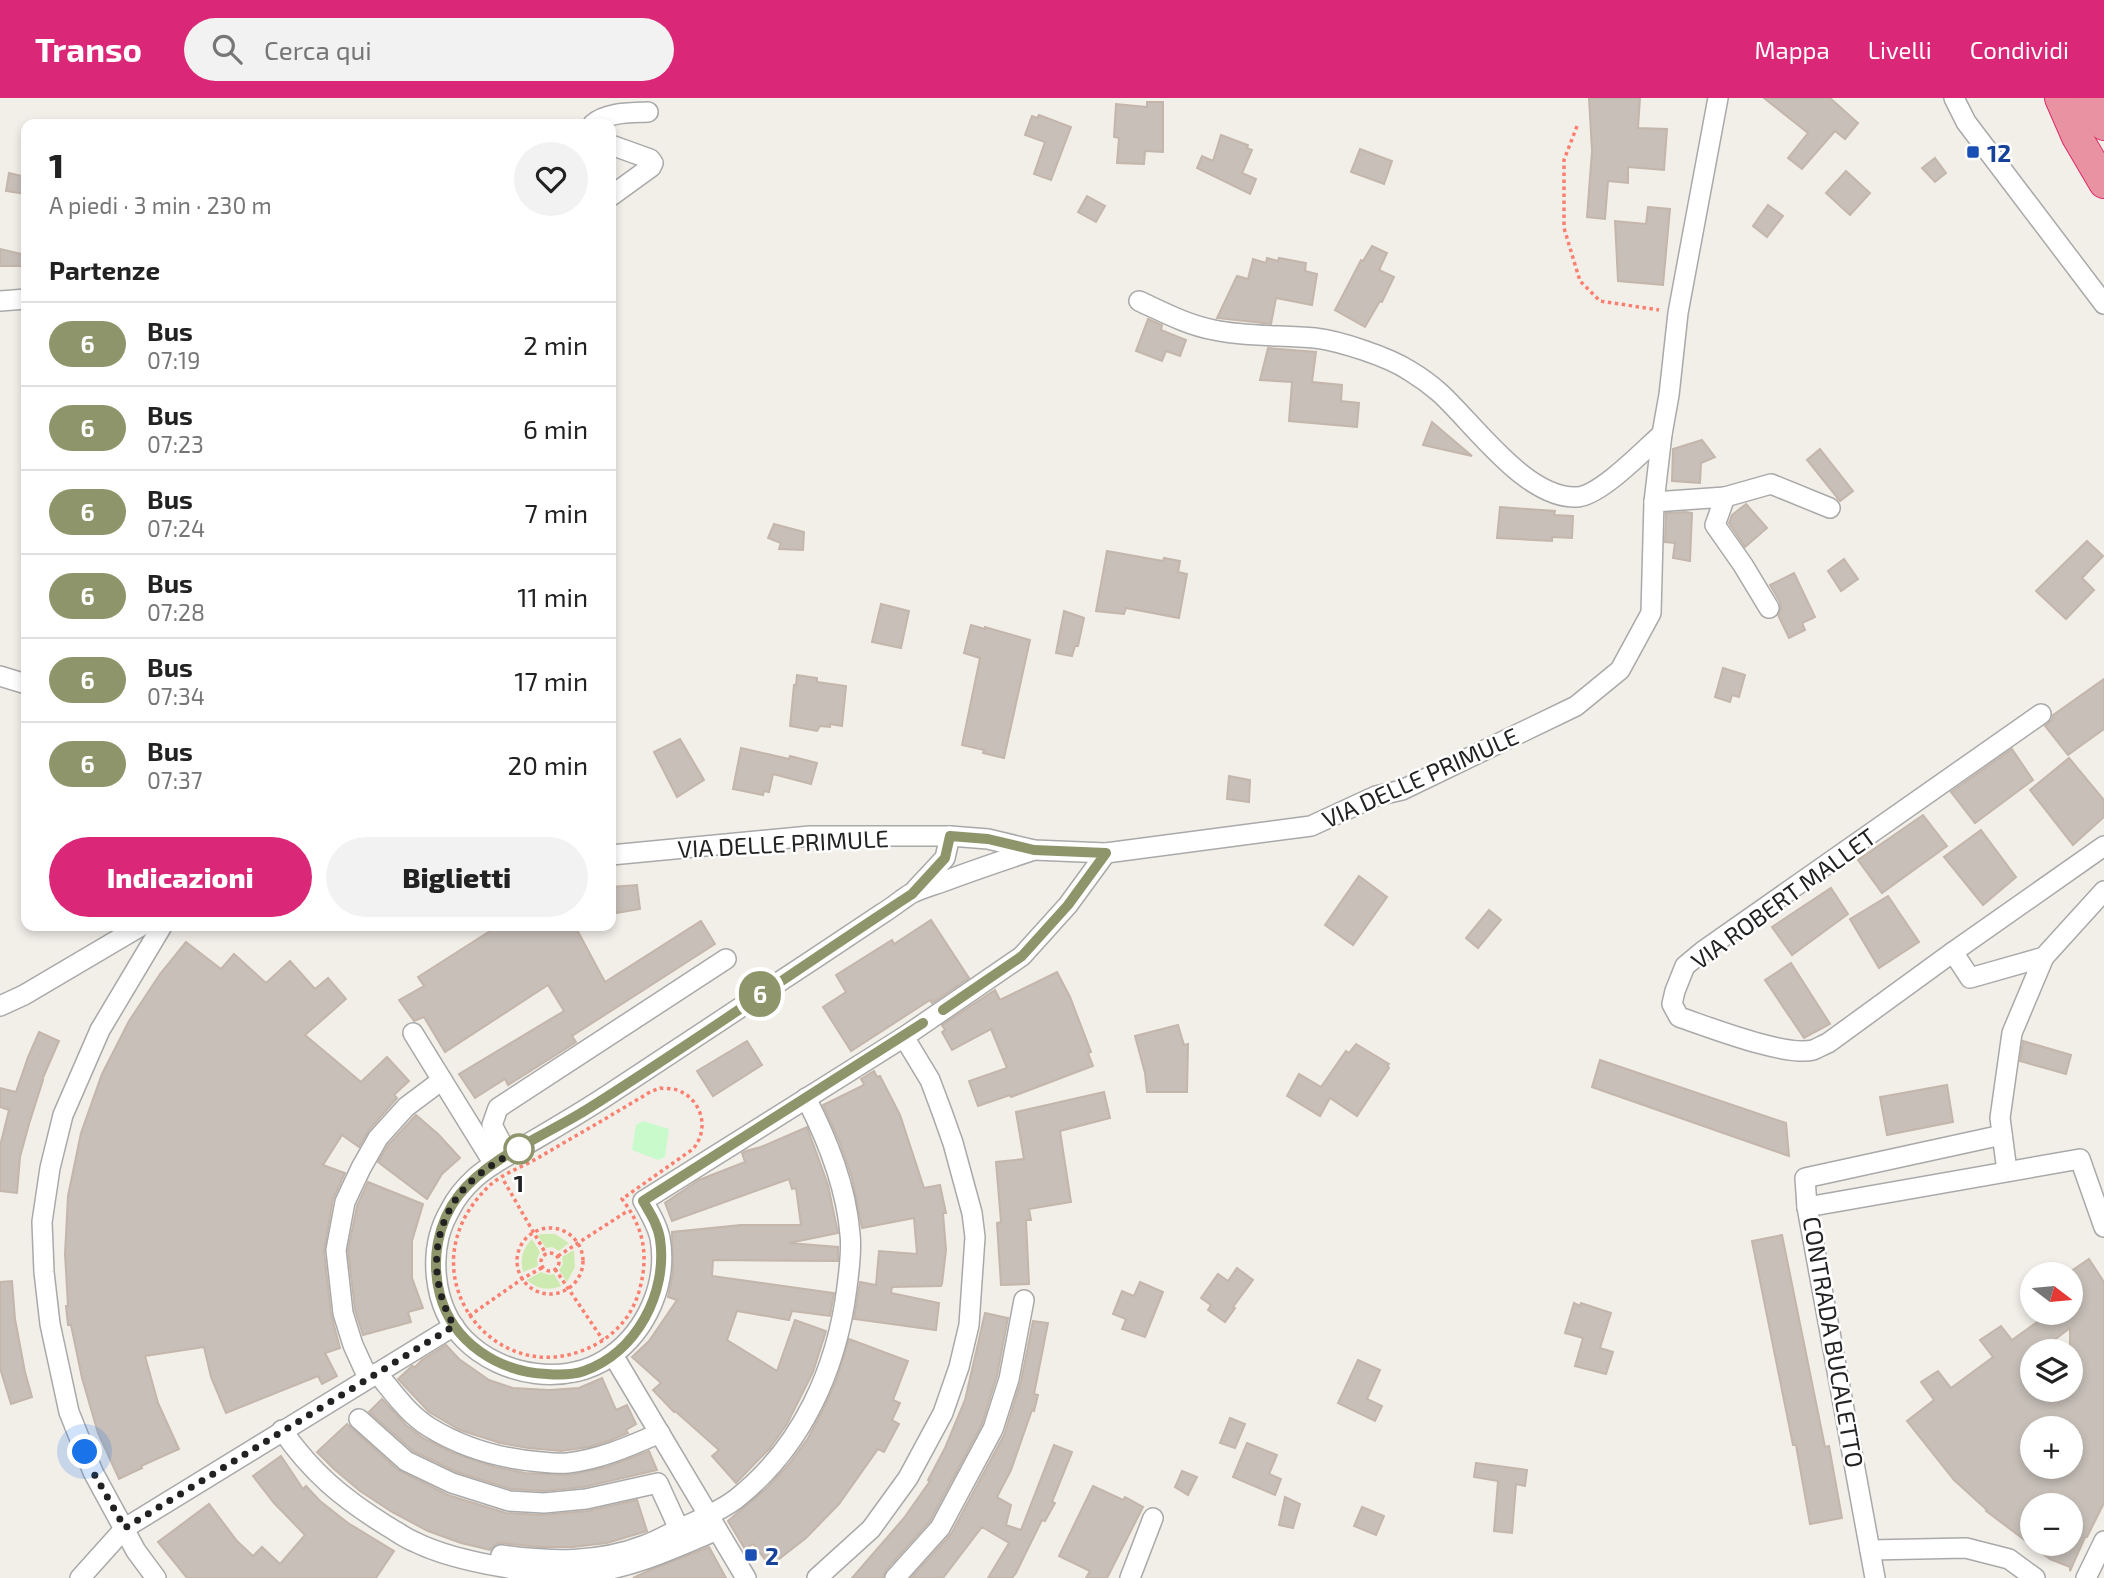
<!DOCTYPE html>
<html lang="it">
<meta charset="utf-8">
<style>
:root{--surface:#fff;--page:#f2f2f2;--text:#222;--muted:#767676;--line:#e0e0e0;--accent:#db2777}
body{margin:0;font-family:"Exo 2",sans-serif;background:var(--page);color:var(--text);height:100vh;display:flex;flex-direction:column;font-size:26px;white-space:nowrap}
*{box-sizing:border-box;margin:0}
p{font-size:23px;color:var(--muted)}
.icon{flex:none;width:38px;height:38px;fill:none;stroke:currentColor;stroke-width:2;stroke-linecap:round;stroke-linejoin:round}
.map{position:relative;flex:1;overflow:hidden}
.panel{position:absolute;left:21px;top:21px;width:595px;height:812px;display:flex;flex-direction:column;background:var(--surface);border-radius:14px;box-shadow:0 4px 10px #0003}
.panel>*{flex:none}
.badge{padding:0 14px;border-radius:23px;font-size:24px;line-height:46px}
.needle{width:46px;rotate:106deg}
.controls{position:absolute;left:2020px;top:1164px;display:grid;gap:14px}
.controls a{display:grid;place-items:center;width:63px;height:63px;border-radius:50%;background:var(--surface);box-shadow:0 4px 10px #0003;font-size:35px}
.you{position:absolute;width:35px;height:35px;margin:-18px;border:5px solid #fff;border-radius:50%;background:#1a73e8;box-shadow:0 0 0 10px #1a73e833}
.map>.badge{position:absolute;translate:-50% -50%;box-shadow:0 0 0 4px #fff}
h2{padding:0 28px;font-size:26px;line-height:63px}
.round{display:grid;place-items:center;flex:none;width:74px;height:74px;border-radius:37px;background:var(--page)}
.overview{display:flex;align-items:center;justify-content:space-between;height:119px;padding:0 28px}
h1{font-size:33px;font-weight:800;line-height:52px}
.cta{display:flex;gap:14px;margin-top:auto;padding:14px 28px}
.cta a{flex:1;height:80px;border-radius:42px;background:var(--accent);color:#fff;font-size:28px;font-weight:800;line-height:80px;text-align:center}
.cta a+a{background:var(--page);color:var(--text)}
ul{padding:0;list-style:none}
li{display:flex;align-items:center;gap:21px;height:84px;padding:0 28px;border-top:2px solid var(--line)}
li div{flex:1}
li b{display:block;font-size:26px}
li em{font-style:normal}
li .badge{min-width:77px;font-weight:700;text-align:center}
header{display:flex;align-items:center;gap:42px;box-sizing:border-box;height:98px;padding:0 35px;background:var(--accent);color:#fff}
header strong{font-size:33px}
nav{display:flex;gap:38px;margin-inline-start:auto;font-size:24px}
.search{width:490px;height:63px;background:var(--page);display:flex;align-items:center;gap:18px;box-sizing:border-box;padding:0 24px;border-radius:38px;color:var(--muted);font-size:26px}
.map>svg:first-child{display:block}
.grass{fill:#cdebb0}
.park{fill:#c8facc}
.building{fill:#c7bfb8;stroke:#c4b6ab;stroke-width:2;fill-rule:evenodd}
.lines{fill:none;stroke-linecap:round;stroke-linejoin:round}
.minor-casing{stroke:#a9a9a9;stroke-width:22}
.highway-casing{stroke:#dc2a67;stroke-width:32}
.path{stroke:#fa8072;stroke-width:3.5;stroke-dasharray:3.5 3.5;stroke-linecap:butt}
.minor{stroke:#fff;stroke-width:19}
.highway{stroke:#e892a2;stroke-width:30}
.line-casing{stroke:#fff;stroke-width:16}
.line{stroke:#8e956b;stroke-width:10}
.walk{stroke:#222;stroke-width:7;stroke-dasharray:0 12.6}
.transit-dot{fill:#1a4fb4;stroke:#fff;stroke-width:2.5}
.stop-dot{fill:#fff;stroke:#8e956b;stroke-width:3.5}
.labels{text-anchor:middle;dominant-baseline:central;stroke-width:5;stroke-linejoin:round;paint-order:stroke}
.transit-label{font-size:24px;font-weight:bold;fill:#164399;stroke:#fff;text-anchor:start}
.street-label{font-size:24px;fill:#222;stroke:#fff}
.stop-label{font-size:24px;font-weight:bold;fill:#222;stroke:#fff}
</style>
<header>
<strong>Transo</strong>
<div class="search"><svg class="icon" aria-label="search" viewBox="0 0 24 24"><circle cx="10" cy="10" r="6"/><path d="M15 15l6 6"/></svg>Cerca qui</div>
<nav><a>Mappa</a><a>Livelli</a><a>Condividi</a></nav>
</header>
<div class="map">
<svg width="2104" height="1480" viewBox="0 0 2104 1480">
<rect width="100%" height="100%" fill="#f2efe9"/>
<g class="grass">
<path d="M543 1136H555L569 1145 559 1153 552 1149 546 1150 537 1137Z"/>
<path d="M532 1141 540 1154 537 1161 538 1168 523 1174C520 1161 522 1151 532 1141Z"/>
<path d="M574 1152 575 1169 567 1184 559 1172 563 1166 562 1159Z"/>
<path d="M541 1174 549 1177 554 1176 561 1188C548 1193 537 1191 527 1182Z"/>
</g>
<path class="park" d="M643 1023 669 1031 665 1059 658 1062 632 1052 636 1027Z"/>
<g class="building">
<path d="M1589 0H1640L1638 30 1667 31 1664 72 1628 69V85L1608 83 1605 121 1587 119 1592 53Z"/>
<path d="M1764 0H1830L1858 25 1845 41 1835 33 1802 71 1788 60 1808 35Z"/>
<path d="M1147 4H1163V54L1145 53 1144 66 1117 65 1119 40 1114 39 1116 6 1147 9Z"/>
<path d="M1039 17 1071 29 1051 82 1034 76 1045 44 1025 37 1032 18 1037 20Z"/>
<path d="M1221 37 1248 47 1247 50 1252 52 1242 75 1256 81 1250 96 1197 70 1202 58 1213 63Z"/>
<path d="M1360 51 1392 63 1384 86 1351 74Z"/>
<path d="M1935 60 1946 75 1935 84 1922 70Z"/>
<path d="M1846 73 1870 95 1850 117 1826 95Z"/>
<path d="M9 75 26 79V96L6 93Z"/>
<path d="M1087 98 1105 108 1096 124 1078 114Z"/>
<path d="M1768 107 1783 118 1767 139 1753 128Z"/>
<path d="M1648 109 1670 111 1663 187 1618 183 1615 123 1646 126Z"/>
<path d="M1372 148 1387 155 1379 172 1394 179 1382 204 1380 203 1365 229 1335 212 1361 162 1363 163Z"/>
<path d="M0 151 26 157V168H0Z"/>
<path d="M1267 160 1278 163 1279 160 1306 165 1305 173 1317 176 1312 207 1276 200 1271 226 1217 220 1237 178 1248 181 1253 161 1266 165Z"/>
<path d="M1148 221 1162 227 1161 232 1186 242 1180 258 1166 253 1162 263 1136 253Z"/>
<path d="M1268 250 1316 254 1312 284 1342 287 1341 303 1359 305 1357 329 1289 323 1292 284 1260 282Z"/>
<path d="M1432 324 1472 358 1423 347Z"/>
<path d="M1702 342 1715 359 1701 365 1700 385 1672 383 1673 351Z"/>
<path d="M1820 351 1853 393 1840 403 1807 362Z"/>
<path d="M1746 406 1767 430 1745 449 1729 425 1732 417Z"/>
<path d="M1500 409 1555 413 1554 417 1573 418 1572 440 1552 439V443L1497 440Z"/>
<path d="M1686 414 1692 415 1690 463 1673 460 1675 445 1665 444 1666 415Z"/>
<path d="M774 426 804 434 803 452 779 451 781 445 768 440Z"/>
<path d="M2087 443 2103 458 2082 480 2094 492 2066 521 2036 493Z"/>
<path d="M1107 453 1163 463 1164 460 1180 463 1178 474 1187 476 1179 520 1126 510 1124 516 1096 513Z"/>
<path d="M1844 461 1858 481 1841 493 1828 473Z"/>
<path d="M1794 475 1815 519 1802 525 1805 532 1789 540 1778 517 1781 510 1780 504 1770 487Z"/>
<path d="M881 506 909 513 901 550 872 544Z"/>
<path d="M1064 513 1084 520 1078 548H1075L1072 558 1056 555Z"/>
<path d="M971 527 985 531V529L1030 542 1004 660 983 655 984 652 962 647 980 560 964 555Z"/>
<path d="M1723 570 1745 577 1739 599 1732 597 1730 604 1715 599Z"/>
<path d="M797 577 817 580V584L846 588 842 628 830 626V629L820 628 817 633 790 628 794 587H796Z"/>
<path d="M2104 581V631L2068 657 2045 628 2052 622 2053 617Z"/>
<path d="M680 641 704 682 677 699 654 654Z"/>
<path d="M741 650 789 661 790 658 817 665 811 686 773 676 769 694 764 693 763 697 733 691Z"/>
<path d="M2012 651 2033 682 1975 725 1951 694Z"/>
<path d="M2069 660 2104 702V719L2073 747 2030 692Z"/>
<path d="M1229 678 1250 682 1249 704 1227 701Z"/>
<path d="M1923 717 1947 748 1882 795 1858 762Z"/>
<path d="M1981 732 2016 779 1983 807 1944 759Z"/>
<path d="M1359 778 1387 799 1353 847 1325 827Z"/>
<path d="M637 787 640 811 616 815 611 789Z"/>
<path d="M1831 790 1848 816 1792 857 1772 829Z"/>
<path d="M1888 798 1919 844 1879 870 1850 821Z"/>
<path d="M1489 812 1501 822 1478 850 1466 840Z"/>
<path d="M931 822 969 880 932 905 930 902 851 953 823 909 846 894 836 877 892 842 894 846Z"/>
<path d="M701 823 715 846 572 938 576 944 559 955 508 987 505 981 475 1000 459 976 564 913 548 887 445 954 424 919 414 923 399 902 424 888 418 879 498 828H575L605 884Z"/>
<path d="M186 844 221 871 234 856 266 885 290 863 315 891 328 880 346 901 305 937 361 984 387 959 409 983 394 997 397 1000 369 1032 359 1049 342 1037 323 1067 345 1075 333 1101 324 1153 331 1216 340 1250 325 1255 337 1278 322 1286 318 1278 226 1315 211 1279 204 1249 145 1258 158 1305 179 1351 141 1368 142 1370 119 1381 98 1335 82 1280 71 1227H68L66 1208H68L65 1156 68 1098 81 1035 102 976 129 923 160 876Z"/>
<path d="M1791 865 1830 926 1804 940 1765 882Z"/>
<path d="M1057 874 1070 899 1091 954 1088 955 1093 968 1011 999 1010 997 978 1008 969 983 1007 970 991 931 952 952 942 934 945 932 942 927 995 892 1000 902Z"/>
<path d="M1178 927 1184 947 1188 946 1187 994H1147L1145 975 1135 938Z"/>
<path d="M39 934 59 943 42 982H43L29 1026 20 1059 17 1095 0 1093V1048L9 1012 0 1009V990L16 994 28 959Z"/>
<path d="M747 943 762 967 713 998 697 973Z"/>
<path d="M2023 943 2071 957 2066 976 2020 963Z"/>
<path d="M1356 946 1389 966 1387 968 1389 970 1357 1018 1330 1000 1320 1018 1287 998 1299 976 1321 989 1346 953 1349 955Z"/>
<path d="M1600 962 1786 1025 1789 1058 1592 989Z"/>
<path d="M874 973 877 979 880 978 900 1017 924 1090 940 1087 946 1115H943L946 1152 942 1186 941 1188 892 1189 891 1195 939 1205 936 1232 854 1221 860 1184 876 1187 879 1153 917 1156 914 1120 862 1130 852 1080 840 1045 823 1007 862 988 864 986 861 981Z"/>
<path d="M1947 987 1953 1024 1887 1037 1880 999Z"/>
<path d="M1104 994 1110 1020 1060 1033 1071 1104 1029 1111 1031 1122H1026L1029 1186 1001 1187 997 1125 1001 1124 996 1064 1024 1061 1016 1014Z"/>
<path d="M416 1017 438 1036 460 1060 442 1076 427 1101 378 1064 388 1047Z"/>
<path d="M807 1029 828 1087 838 1135 789 1145 838 1149V1163L713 1162 712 1178 834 1195 830 1218 792 1213 789 1222 737 1213 727 1242 777 1273 795 1222 826 1233 813 1274 787 1326 770 1350 736 1385 712 1358 719 1352 675 1313 674 1314 653 1292 661 1285 632 1259 649 1243 677 1202 668 1199 673 1174 672 1134 741 1127H801L796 1090 792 1091 789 1081 672 1123 665 1105 699 1082 745 1064 742 1055 746 1053 761 1049Z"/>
<path d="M368 1084 423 1106 412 1143V1180L423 1210 408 1214 411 1224 363 1237 355 1212 348 1152 357 1108Z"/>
<path d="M1782 1137 1825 1349 1829 1348 1842 1420 1810 1426 1796 1347H1793L1752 1143Z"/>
<path d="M2089 1161 2104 1184V1405L2087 1439H2085L2070 1473V1469L2050 1461 1986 1413 1987 1412 1954 1382 1907 1323 1934 1302 1921 1284 1938 1273 1951 1290 1993 1259 1980 1242 2001 1228 2012 1242 2051 1214H2070V1176H2067ZM2070 1230V1292H2032V1253H2040ZM2032 1330H2070V1368H2032ZM2032 1407H2070V1446H2032Z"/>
<path d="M1237 1170 1253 1182 1233 1209 1235 1210 1225 1224 1208 1212 1211 1207 1201 1200 1218 1176 1228 1183Z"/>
<path d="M12 1183 15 1221 25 1274 32 1299 11 1306 0 1270V1184Z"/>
<path d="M1140 1184 1163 1194 1145 1239 1122 1231 1126 1221 1113 1216 1122 1193 1134 1198Z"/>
<path d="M1574 1205 1580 1208 1581 1205 1611 1215 1600 1250 1613 1254 1606 1276 1575 1268 1583 1240 1565 1235Z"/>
<path d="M985 1215 1008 1220 997 1278 982 1326 930 1423 886 1472 883 1480H852L904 1420 930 1383 928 1382 945 1350 965 1302Z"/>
<path d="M1033 1223 1048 1225 1034 1296 1038 1297 1034 1313 1032 1312 1011 1372 997 1399 1011 1407 1006 1427 1021 1432 1054 1347 1072 1354 1052 1404 1055 1405 1045 1423 1042 1422 1016 1475 1012 1480H988L1009 1445 982 1429 943 1480H911L951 1436 1004 1337 1021 1283Z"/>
<path d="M849 1241 908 1263 893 1302 900 1305 892 1322 899 1326 884 1354 878 1351 839 1406 806 1440 770 1468 753 1446 745 1451 728 1423 768 1389 789 1366 808 1340 823 1312 836 1283Z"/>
<path d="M446 1247 459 1261 489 1282 513 1290 549 1292 579 1290 602 1280 616 1312 627 1307 636 1326 626 1332 628 1335 611 1342 589 1349 561 1353 528 1350 500 1345 460 1332 429 1314 398 1281 412 1268 415 1269 422 1262Z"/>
<path d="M1358 1262 1380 1272 1367 1301 1382 1308 1375 1323 1338 1305Z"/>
<path d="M382 1301 406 1327 423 1340 451 1354 495 1369 525 1375 569 1377 607 1369 649 1353 657 1372 584 1389 544 1393 511 1391 457 1374 413 1353 369 1314Z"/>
<path d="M1230 1320 1245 1326 1235 1350 1220 1345Z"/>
<path d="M347 1326 398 1372 448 1397 506 1415 543 1417 587 1413 637 1402 647 1433 607 1445 573 1449H538L502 1445 496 1446 490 1452 461 1445 428 1433 392 1414 360 1393 334 1371 317 1354Z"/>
<path d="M1247 1345 1277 1357 1269 1376 1281 1381 1275 1397 1233 1379Z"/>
<path d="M281 1358 303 1391 306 1388 320 1403 348 1425 394 1453 376 1480H187L158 1444 209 1406 237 1443 253 1458 262 1449 280 1466 305 1437 274 1405 253 1378Z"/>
<path d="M1476 1365 1527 1372 1525 1388 1516 1386 1512 1435 1494 1433 1498 1383 1474 1379Z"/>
<path d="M1182 1373 1197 1379 1188 1397 1175 1389Z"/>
<path d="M1093 1388 1123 1402 1125 1399 1143 1409 1107 1480H1086L1090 1473 1059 1458Z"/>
<path d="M1285 1399 1300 1406 1293 1430 1279 1427Z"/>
<path d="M1362 1409 1384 1418 1376 1437 1354 1428Z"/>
<path d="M709 1449 726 1480H633L650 1472Z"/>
</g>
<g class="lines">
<g class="minor-casing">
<g id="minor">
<path d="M1954 0 1966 24 2104 206"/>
<path d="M593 26C607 14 630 15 648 14"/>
<path d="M611 47 650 61 653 65 651 69 611 98"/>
<path d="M0 203 26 201"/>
<path d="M1139 203C1163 214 1187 227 1214 232 1246 239 1282 237 1315 240 1340 243 1389 259 1410 273 1420 279 1431 287 1440 295 1475 327 1526 401 1577 399 1600 398 1644 352 1662 336"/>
<path d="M1725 399 1771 386 1830 410"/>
<path d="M1654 404 1725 399 1715 427 1743 467 1769 510"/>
<path d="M0 578 26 586"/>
<path d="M2041 616 1703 853 1685 868 1675 893 1672 906 1679 919C1709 929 1785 959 1813 952 1818 950 1823 947 1828 945L1953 854 1970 880 2044 859 2104 793"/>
<path d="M1034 752C1004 762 974 772 945 783 934 787 923 790 912 795 902 801 893 809 883 815 862 829 841 843 820 857 751 902 683 948 614 993 583 1014 551 1032 519 1051 504 1060 488 1068 475 1080 465 1089 456 1100 450 1112 427 1151 432 1209 465 1242 502 1279 568 1289 611 1258 647 1232 668 1185 660 1140 657 1127 650 1115 643 1103L904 939 1022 858 1068 807 1106 755"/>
<path d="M611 757 810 738H950L988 741 1034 752 1106 755 1311 728 1376 698 1402 692 1576 608 1620 572 1651 515 1654 404 1662 336 1669 297 1678 215 1718 0"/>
<path d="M916 791 945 760 950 738"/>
<path d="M1953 854 2104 748"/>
<path d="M0 908 24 897 141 828"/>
<path d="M413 935 494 1066"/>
<path d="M508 1057 492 1027 498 1010 726 861"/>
<path d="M2007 1073 2000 1020 2012 935 2044 859"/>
<path d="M1807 1109 2080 1061 2104 1129"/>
<path d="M613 1257 746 1480"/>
<path d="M377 1275C393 1294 408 1316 429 1329 463 1350 502 1361 541 1364 550 1365 559 1366 568 1365 601 1361 630 1348 660 1335"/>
<path d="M368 1280 353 1247 343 1215 336 1152 345 1104 361 1070 378 1040 406 1009 442 982"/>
<path d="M359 1321 406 1363 452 1385 509 1403 544 1405 586 1401 658 1385 679 1431C698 1422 719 1414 736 1401 802 1349 837 1271 847 1189 849 1172 852 1154 850 1136 846 1088 828 1043 806 1000"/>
<path d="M282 1332C312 1375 342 1400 387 1428 396 1433 405 1440 415 1444 441 1457 473 1464 502 1469 528 1474 554 1478 581 1476 630 1471 673 1451 717 1432"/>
<path d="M1870 1452 1966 1450 2009 1461 2035 1480"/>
<path d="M501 1457C550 1464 598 1465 645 1447 657 1443 668 1436 679 1431"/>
<path d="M80 1480 125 1430 454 1228"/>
<path d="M156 1480 136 1453 93 1374 69 1314 50 1226 44 1174 42 1124 50 1070 63 1017 100 932 162 828"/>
<path d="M817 1480 871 1431 908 1380 943 1315 959 1269 969 1227 975 1139 972 1115 953 1045 942 1014 930 982 904 939"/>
<path d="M895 1480 940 1430 993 1331 1009 1281 1024 1202"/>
<path d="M1130 1480 1153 1420"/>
<path d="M1875 1480 1807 1109 1805 1080 2002 1037"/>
<path d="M2086 1480 2104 1443"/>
</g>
</g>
<g class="highway-casing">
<g id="highway">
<path d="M2060 0 2077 39 2104 85"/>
<path d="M2091 0 2104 27"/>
</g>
</g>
<g class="path">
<path d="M1577 28 1564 62V130L1580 183 1600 203 1659 212"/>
<path d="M660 990C665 991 672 990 677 992 702 1001 710 1031 693 1051L622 1101C643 1129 649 1155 640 1190 634 1213 621 1231 600 1244 501 1303 400 1178 486 1091 499 1077 520 1070 536 1061 574 1039 612 1017 650 994Z"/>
<path d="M504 1083 546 1156"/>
<circle cx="550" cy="1163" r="33"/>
<circle cx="550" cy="1164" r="9"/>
<path d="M558 1158 626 1114"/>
<path d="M555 1171 603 1242"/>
<path d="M469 1218 522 1181 543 1169"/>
</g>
<use href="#minor" class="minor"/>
<use href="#highway" class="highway"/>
</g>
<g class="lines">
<g class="line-casing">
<path id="line" d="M923 925 643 1103C650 1115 658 1127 660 1141 668 1195 636 1255 584 1273 573 1277 559 1277 547 1276 499 1274 453 1245 440 1197 431 1163 437 1125 459 1097 489 1059 546 1037 586 1012 696 943 803 867 912 796L945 760 950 738 988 741 1034 752 1106 755 1068 807 1022 858 943 912"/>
</g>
<use href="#line" class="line"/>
<path class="walk" d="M85 1354 93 1374 125 1430 454 1228C426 1179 431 1118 475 1080 489 1068 505 1059 521 1050L519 1051"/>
</g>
<g class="transit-dot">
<rect x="1966" y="47" width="14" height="14" rx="3.5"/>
<rect x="744" y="1450" width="14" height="14" rx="3.5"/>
</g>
<circle class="stop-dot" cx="519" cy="1051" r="14"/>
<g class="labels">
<g class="transit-label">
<text x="1987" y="54">12</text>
<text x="765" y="1457">2</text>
</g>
<g class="street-label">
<text transform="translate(1420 679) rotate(-24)">VIA DELLE PRIMULE</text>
<text transform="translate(783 745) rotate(-3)">VIA DELLE PRIMULE</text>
<text transform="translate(1783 800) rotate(-36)">VIA ROBERT MALLET</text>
<text transform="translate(1834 1244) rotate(80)">CONTRADA BUCALETTO</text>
</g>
<g class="stop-label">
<text x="519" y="1084">1</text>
</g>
</g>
</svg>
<div class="controls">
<a><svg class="needle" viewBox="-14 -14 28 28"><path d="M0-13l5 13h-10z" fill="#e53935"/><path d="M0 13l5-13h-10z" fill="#767676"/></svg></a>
<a><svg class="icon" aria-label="layers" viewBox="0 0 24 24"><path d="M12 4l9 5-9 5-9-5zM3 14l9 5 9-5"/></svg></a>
<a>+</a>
<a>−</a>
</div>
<div class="you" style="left:85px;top:1354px"></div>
<b class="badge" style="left:760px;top:896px;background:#8e956b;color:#fff">6</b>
<section class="panel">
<div class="overview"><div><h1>1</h1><p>A piedi · 3 min · 230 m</p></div><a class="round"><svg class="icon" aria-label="heart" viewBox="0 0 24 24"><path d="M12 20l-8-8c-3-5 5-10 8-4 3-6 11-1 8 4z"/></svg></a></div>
<h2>Partenze</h2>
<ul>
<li><span class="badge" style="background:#8e956b;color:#fff">6</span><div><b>Bus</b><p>07:19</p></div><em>2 min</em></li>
<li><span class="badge" style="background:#8e956b;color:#fff">6</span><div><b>Bus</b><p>07:23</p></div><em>6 min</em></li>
<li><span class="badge" style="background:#8e956b;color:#fff">6</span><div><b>Bus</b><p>07:24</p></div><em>7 min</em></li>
<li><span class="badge" style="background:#8e956b;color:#fff">6</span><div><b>Bus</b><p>07:28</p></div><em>11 min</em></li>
<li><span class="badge" style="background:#8e956b;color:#fff">6</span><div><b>Bus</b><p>07:34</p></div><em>17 min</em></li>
<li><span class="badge" style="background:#8e956b;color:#fff">6</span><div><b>Bus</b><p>07:37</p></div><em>20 min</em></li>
</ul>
<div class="cta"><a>Indicazioni</a><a>Biglietti</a></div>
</section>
</div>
